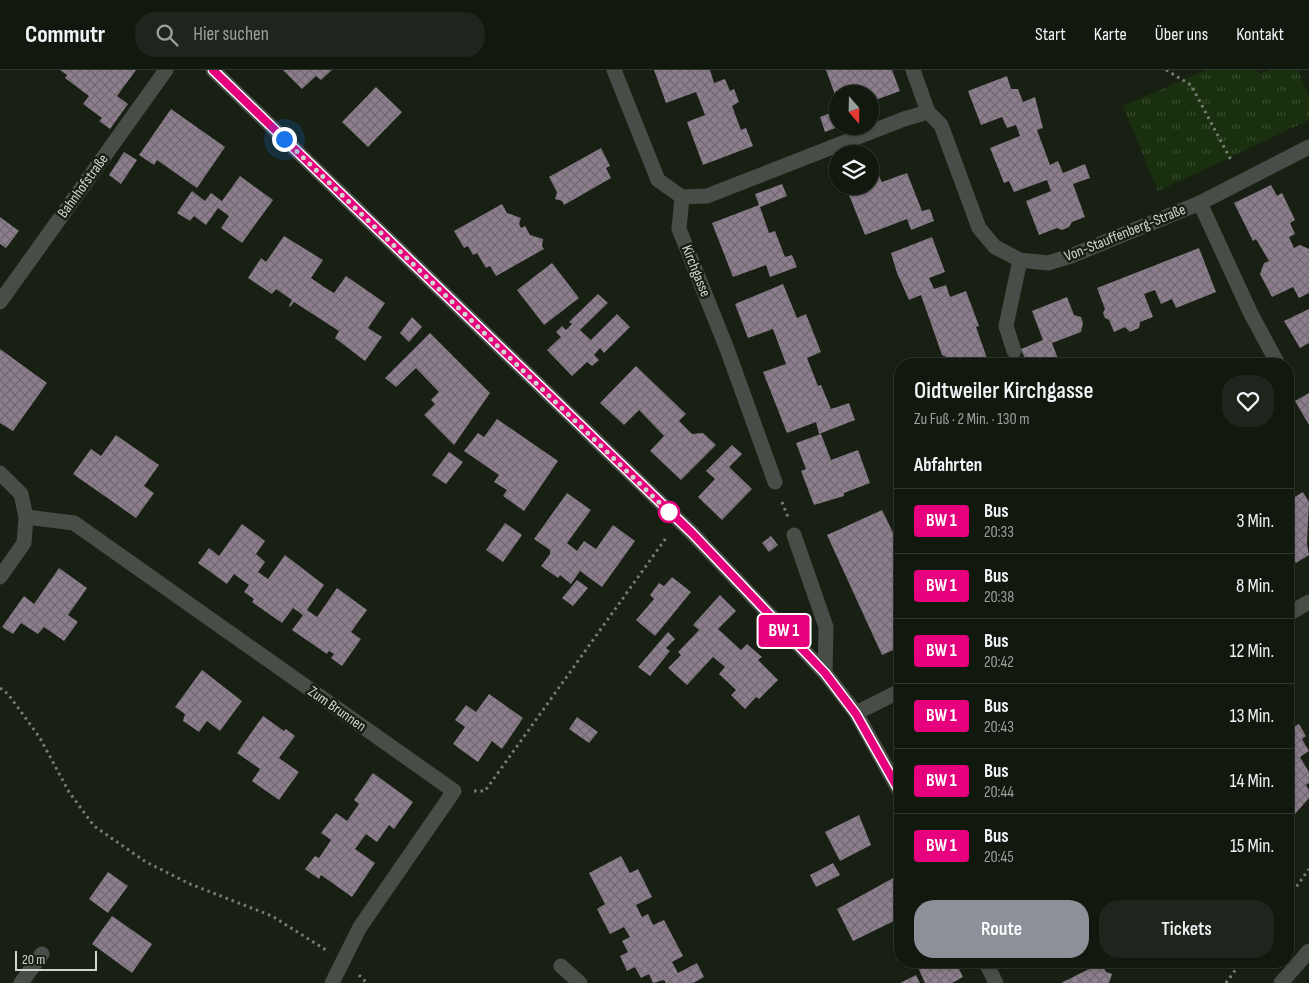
<!DOCTYPE html>
<html lang="de">
<meta charset="utf-8">
<style>
:root{--surface:#11180e;--page:#1e251c;--text:#f1f3f6;--muted:#9ca09e;--line:#30372e;--accent:#8c9099}
body{margin:0;font-family:"Sofia Sans Condensed",sans-serif;background:var(--page);color:var(--text);height:100vh;display:flex;flex-direction:column;font-size:19px;white-space:nowrap}
*{box-sizing:border-box;margin:0}
p{font-size:16px;color:var(--muted)}
.icon{flex:none;width:28px;height:28px;fill:none;stroke:currentColor;stroke-width:2;stroke-linecap:round;stroke-linejoin:round}
.map{position:relative;flex:1;overflow:hidden}
.details{position:absolute;left:894px;top:288px;width:400px;height:610px;display:flex;flex-direction:column;background:var(--surface);border-radius:20px;box-shadow:0 1px 4px #0004,0 0 0 1px var(--line)}
.details>*{flex:none}
.badge{padding:0 10px;border-radius:4px;font-size:18px;line-height:32px}
.needle{width:32px;rotate:160deg}
.controls{position:absolute;left:829px;top:15px;display:grid;gap:10px}
.controls a{display:grid;place-items:center;width:50px;height:50px;border-radius:50%;background:var(--surface);box-shadow:0 1px 4px #0004,0 0 0 1px var(--line);font-size:25px}
.scale{position:absolute;left:15px;bottom:12px;width:82px;box-sizing:border-box;padding-left:5px;border:2px solid #d0d6cd;border-top:0;font-size:14px;line-height:18px;white-space:nowrap;color:#d0d6cd;-webkit-text-stroke:4px #172013;paint-order:stroke}
.you{position:absolute;width:25px;height:25px;margin:-12px;border:4px solid #fff;border-radius:50%;background:#1a73e8;box-shadow:0 0 0 8px #1a73e833}
.map>.badge{position:absolute;translate:-50% -50%;box-shadow:0 0 0 2px #fff}
h2{padding:0 20px;font-size:19px;line-height:45px}
.round{display:grid;place-items:center;flex:none;width:52px;height:52px;border-radius:20px;background:var(--page)}
.headline{display:flex;align-items:center;justify-content:space-between;height:85px;padding:0 20px}
h1{font-size:24px;font-weight:600;line-height:38px}
.cta{display:flex;gap:10px;margin-top:auto;padding:10px 20px}
.cta a{flex:1;height:58px;border-radius:20px;background:var(--accent);color:#fff;font-size:20px;font-weight:600;line-height:58px;text-align:center}
.cta a+a{background:var(--page);color:var(--text)}
ul{padding:0;list-style:none}
li{display:flex;align-items:center;gap:15px;height:65px;padding:0 20px;border-top:1px solid var(--line)}
li div{flex:1}
li b{display:block;font-size:19px}
li em{font-style:normal}
li .badge{min-width:55px;font-weight:700;text-align:center}
header{display:flex;align-items:center;gap:30px;box-sizing:border-box;height:70px;padding:0 25px;background:var(--surface);border-bottom:1px solid var(--line)}
header strong{font-size:24px}
nav{display:flex;gap:28px;margin-inline-start:auto;font-size:18px}
.search{width:350px;height:45px;background:var(--page);display:flex;align-items:center;gap:12px;box-sizing:border-box;padding:0 18px;border-radius:20px;color:var(--muted);font-size:19px}
.map>svg:first-child{display:block}
.park{fill:url(#park-tufts)}
.building{fill:url(#building-cross-hatch)}
.lines{fill:none;stroke-linecap:round;stroke-linejoin:round}
.path{stroke:#767e73;stroke-width:3;stroke-dasharray:2.5 4;stroke-linecap:butt}
.lane{stroke:#494d47;stroke-width:15}
.street{stroke:#494d47;stroke-width:15}
.line-casing{stroke:#fff;stroke-width:11}
.line{stroke:#e6007e;stroke-width:8}
.walk{stroke:#d0d6cd;stroke-width:5;stroke-dasharray:0 9}
.stop-dot{fill:#fff;stroke:#e6007e;stroke-width:2.5}
.labels{text-anchor:middle;dominant-baseline:central;stroke-width:5;stroke-linejoin:round;paint-order:stroke}
.street-label{font-size:15px;fill:#d0d6cd;stroke:#172013}
</style>
<header>
<strong>Commutr</strong>
<div class="search"><svg class="icon" aria-label="search" viewBox="0 0 24 24"><circle cx="10" cy="10" r="6"/><path d="M15 15l6 6"/></svg>Hier suchen</div>
<nav><a>Start</a><a>Karte</a><a>Über uns</a><a>Kontakt</a></nav>
</header>
<div class="map">
<svg width="1309" height="913" viewBox="0 0 1309 913">
<defs>
<pattern id="park-tufts" width="24" height="20" patternUnits="userSpaceOnUse" patternTransform="scale(1.25)"><rect width="24" height="20" fill="#192f0d"/><path d="M3 7l-1-3M5 7V3M7 7l1-3M15 17l-1-3M17 17v-4M19 17l1-3" fill="none" stroke="#394c2f"/></pattern>
<pattern id="building-cross-hatch" width="8" height="8" patternUnits="userSpaceOnUse" patternTransform="scale(1.25)"><rect width="8" height="8" fill="#8c7e8d"/><path d="M0 0l8 8M0 8l8-8" fill="none" stroke="#716871"/></pattern>
</defs>
<rect width="100%" height="100%" fill="#172013"/>
<path class="park" d="M1206 0H1257L1259 4 1269 0H1298L1309 27V50L1158 121 1123 36Z"/>
<g class="building">
<path d="M60 0H136L117 26 128 34 110 59 99 51 102 48 83 34 89 26 65 8 67 5Z"/>
<path d="M283 0H332L321 10 316 6 302 19Z"/>
<path d="M654 0H710L714 13 725 9 730 21 734 19 739 32 732 36 741 60 746 58 753 76 703 95 687 52 705 45 696 22 666 33Z"/>
<path d="M826 0H892L900 21 870 32V24H838L837 30Z"/>
<path d="M1007 6 1011 19H1018L1023 32 1035 27 1043 58 1037 60 1050 95 1058 91 1063 103 1085 94 1090 108 1073 114 1085 147 1072 152 1069 157 1062 160 1057 158 1039 165 1026 131 1051 121 1047 110 1014 122 1009 111 1004 113 990 78 1020 66 1016 55 1007 58 1002 47 981 55 968 21Z"/>
<path d="M376 17 402 42 368 77 342 52Z"/>
<path d="M171 39 225 77 197 118 157 90 154 95 139 85Z"/>
<path d="M838 40V57L825 62 820 47Z"/>
<path d="M601 78 610 96 606 98 611 108 564 135 562 131 555 129 557 122 549 107Z"/>
<path d="M124 82 137 90 121 114 109 105Z"/>
<path d="M907 103 922 141 930 139 934 151 911 160 907 149 865 165 849 125 856 122 854 116H870V110L879 106 882 112Z"/>
<path d="M240 106 273 130 242 173 221 158 229 146 218 138 206 155 194 146 190 151 177 143 192 121 205 131 211 123 222 131Z"/>
<path d="M782 114 787 126 760 137 769 163 775 161 785 187 792 185 797 197 770 207 766 195 733 207 712 153 759 135 755 124Z"/>
<path d="M1271 115 1277 126 1282 123 1295 150 1290 153 1295 164 1289 167 1294 178 1300 175 1309 179V223L1299 228 1293 217 1272 227 1260 204 1264 193 1269 191 1256 169 1253 171 1234 133Z"/>
<path d="M502 134 507 143 521 148 519 154 521 158 525 156 530 165 543 169 542 176 544 179 496 206 490 196 486 198 477 183 473 185 468 176 464 178 454 161Z"/>
<path d="M0 147 19 161 6 178 0 174Z"/>
<path d="M284 166 323 190 311 208 324 217 334 223 346 206 385 233 368 258 382 267 365 291 335 268 339 261 294 232 290 237 289 236 292 230 276 219 272 224 248 208 261 188 266 192Z"/>
<path d="M932 167 945 202 929 208 934 219 946 215 950 227 966 221 979 256 976 257 988 291 980 294H950L948 288 942 285 921 225 909 230 897 203 891 183Z"/>
<path d="M1199 178 1216 222 1176 238 1172 229 1161 234 1155 220 1144 224 1153 247 1140 252 1139 258 1130 262 1125 257 1114 262 1109 250 1105 248 1103 243 1105 239 1097 218Z"/>
<path d="M552 193 579 228 544 255 517 220Z"/>
<path d="M783 214 797 248 806 244 821 282 807 288 818 316 821 315 831 339 849 333 855 350 819 364 816 352 787 363 763 302 786 294 773 259 748 268 735 234Z"/>
<path d="M598 224 608 233 580 260 591 270 617 244 630 257 604 283 600 278 594 285 599 290 592 296 587 292 572 306 547 280 561 267 556 262 562 256 566 260 572 254 569 252Z"/>
<path d="M1067 227 1074 245 1081 247 1083 253 1081 262 1052 273 1060 294H1027L1021 279 1043 270 1032 241Z"/>
<path d="M1309 239V273L1300 278 1284 251Z"/>
<path d="M412 247 422 257 409 272 400 263Z"/>
<path d="M430 263 490 323 454 375 424 345 435 334 431 330 439 322 416 298 396 317 385 308Z"/>
<path d="M0 279 47 313 13 361 0 353Z"/>
<path d="M636 296 686 344 679 351 692 364 703 363 716 375 681 410 650 381 664 366 639 340 624 355 600 333Z"/>
<path d="M1309 323V355L1295 331Z"/>
<path d="M497 349 558 391 524 441 503 426 507 420 494 412 499 405 464 381 478 363 484 367Z"/>
<path d="M821 364 831 390 858 380 870 413 844 423V426L814 435 801 401 806 399 796 373Z"/>
<path d="M116 365 159 395 144 416 154 423 136 448 73 404 91 379 101 386Z"/>
<path d="M732 375 742 384 729 397 752 419 722 450 698 427 715 409 706 401Z"/>
<path d="M449 382 463 392 446 414 432 405Z"/>
<path d="M1303 422 1309 432 1307 474 1309 485 1296 493 1291 483 1288 485V431Z"/>
<path d="M567 423 591 440 567 473 577 481 584 471 596 479 613 455 635 471 602 517 580 501 571 514 560 505 558 508 541 496 550 484V480L534 469Z"/>
<path d="M882 440 900 477V577L882 585 827 465Z"/>
<path d="M505 453 522 465 503 492 486 480Z"/>
<path d="M242 454 265 471 256 484 265 492 258 502 268 509 285 485 324 515 307 540 317 547 337 518 367 540 351 562 361 569 342 596 331 588 334 584 329 581 327 584 292 560 303 545 293 538 282 553 252 532 254 529 244 522 249 515 234 504 227 514 198 493 209 478 219 486Z"/>
<path d="M771 466 778 475 769 482 762 473Z"/>
<path d="M59 498 87 518 68 545 78 552 64 571 44 557 38 564 21 553 13 564 2 557 24 526 34 534Z"/>
<path d="M672 507 691 522 655 566 636 550 654 529 650 525 659 513 664 516Z"/>
<path d="M577 510 588 518 573 536 562 528Z"/>
<path d="M720 525 736 541 718 559 741 580 747 574 762 587 758 590 778 610 759 629 756 627 745 639 731 625 736 620 719 604 725 597 713 587 687 615 668 598 681 585 678 582 699 560 693 555Z"/>
<path d="M668 562 675 569 666 578 670 581 650 606 638 597Z"/>
<path d="M202 600 242 631 220 661 207 651 199 662 183 651 185 644 175 637Z"/>
<path d="M489 624 523 648 502 679 492 671 478 692 453 674 465 657 455 650 466 635 476 642Z"/>
<path d="M263 646 284 661 286 659 295 666 279 688 299 702 279 730 252 711 260 699 237 683Z"/>
<path d="M577 647 598 662 589 673 569 659Z"/>
<path d="M1288 654 1290 659 1299 654 1306 666 1302 669 1309 681 1300 687 1309 702V713L1306 715 1309 720V728L1288 752Z"/>
<path d="M373 703 413 732 394 759 389 755 377 772 366 764 355 779 375 793 352 827 321 805 319 809 305 799 315 786 319 788 331 770 321 763 336 743 347 751 359 734 354 730Z"/>
<path d="M859 745 871 775 840 791 825 762Z"/>
<path d="M621 786 630 803 638 799 652 827 636 835 642 847 648 844 653 855 664 850 683 886 672 892 678 903 697 893 704 907 693 913H666L664 910 653 913 649 904 641 908 635 897 627 901 620 886 628 882 622 871 630 867 624 857 610 864 597 839 605 834 589 803Z"/>
<path d="M833 793 840 805 816 817 810 805Z"/>
<path d="M108 802 128 816 108 843 89 829Z"/>
<path d="M895 807 900 817V848L853 871 837 839Z"/>
<path d="M112 846 152 874 132 903 92 874Z"/>
<path d="M915 891H955L963 907 952 913H925Z"/>
<path d="M1101 893 1106 902 1112 904 1109 913H1061Z"/>
<path d="M916 905 920 913H900Z"/>
</g>
<g class="lines">
<g class="path">
<path d="M1166 0 1191 15 1232 92"/>
<path d="M782 432 788 447"/>
<path d="M0 618 8 624 40 668 69 722 94 756 146 792 190 814 272 846 326 880"/>
<path d="M474 721H485L666 468"/>
<path d="M1289 827 1309 799"/>
<path d="M359 905 367 913"/>
<path d="M1226 913 1242 891"/>
</g>
<path class="lane" d="M794 465 826 557 825 603"/>
<g class="street">
<path d="M213 0 692 463 825 603 856 643 900 722"/>
<path d="M614 0 658 110 682 127"/>
<path d="M913 0 928 42"/>
<path d="M682 127 707 126 904 49 928 42 941 55 979 158 995 177 1020 190 1048 193 1071 186 1200 133 1309 77"/>
<path d="M682 127 679 159 727 279 775 412"/>
<path d="M1200 133 1251 244 1278 294"/>
<path d="M0 232 166 0"/>
<path d="M1014 281 1006 256 1020 190"/>
<path d="M0 403 21 424 26 447 24 473 0 507"/>
<path d="M26 447 74 453 454 721 360 857 332 913"/>
<path d="M1288 544 1309 532"/>
<path d="M856 643 900 621"/>
<path d="M985 891 996 913"/>
<path d="M561 896 580 913"/>
<path d="M21 913 42 884"/>
<path d="M1281 913 1309 881"/>
</g>
</g>
<g class="lines">
<g class="line-casing">
<path id="line" d="M213 0 692 463 825 603 856 644 900 722"/>
</g>
<use href="#line" class="line"/>
<path class="walk" d="M284 69 669 442"/>
</g>
<circle class="stop-dot" cx="669" cy="442" r="10"/>
<g class="labels">
<g class="street-label">
<text transform="translate(83 116) rotate(-54)">Bahnhofstraße</text>
<text transform="translate(1125 163) rotate(-22)">Von-Stauffenberg-Straße</text>
<text transform="translate(696 201) rotate(68)">Kirchgasse</text>
<text transform="translate(337 639) rotate(35)">Zum Brunnen</text>
</g>
</g>
</svg>
<div class="controls">
<a><svg class="needle" viewBox="-14 -14 28 28"><path d="M0-13l5 13h-10z" fill="#e53935"/><path d="M0 13l5-13h-10z" fill="#9ca09e"/></svg></a>
<a><svg class="icon" aria-label="layers" viewBox="0 0 24 24"><path d="M12 4l9 5-9 5-9-5zM3 14l9 5 9-5"/></svg></a>
</div>
<div class="scale">20 m</div>
<div class="you" style="left:284px;top:69px"></div>
<b class="badge" style="left:784px;top:561px;background:#e6007e;color:#fff">BW 1</b>
<section class="details">
<div class="headline"><div><h1>Oidtweiler Kirchgasse</h1><p>Zu Fuß · 2 Min. · 130 m</p></div><a class="round"><svg class="icon" aria-label="heart" viewBox="0 0 24 24"><path d="M12 20l-8-8c-3-5 5-10 8-4 3-6 11-1 8 4z"/></svg></a></div>
<h2>Abfahrten</h2>
<ul>
<li><span class="badge" style="background:#e6007e;color:#fff">BW 1</span><div><b>Bus</b><p>20:33</p></div><em>3 Min.</em></li>
<li><span class="badge" style="background:#e6007e;color:#fff">BW 1</span><div><b>Bus</b><p>20:38</p></div><em>8 Min.</em></li>
<li><span class="badge" style="background:#e6007e;color:#fff">BW 1</span><div><b>Bus</b><p>20:42</p></div><em>12 Min.</em></li>
<li><span class="badge" style="background:#e6007e;color:#fff">BW 1</span><div><b>Bus</b><p>20:43</p></div><em>13 Min.</em></li>
<li><span class="badge" style="background:#e6007e;color:#fff">BW 1</span><div><b>Bus</b><p>20:44</p></div><em>14 Min.</em></li>
<li><span class="badge" style="background:#e6007e;color:#fff">BW 1</span><div><b>Bus</b><p>20:45</p></div><em>15 Min.</em></li>
</ul>
<div class="cta"><a>Route</a><a>Tickets</a></div>
</section>
</div>
